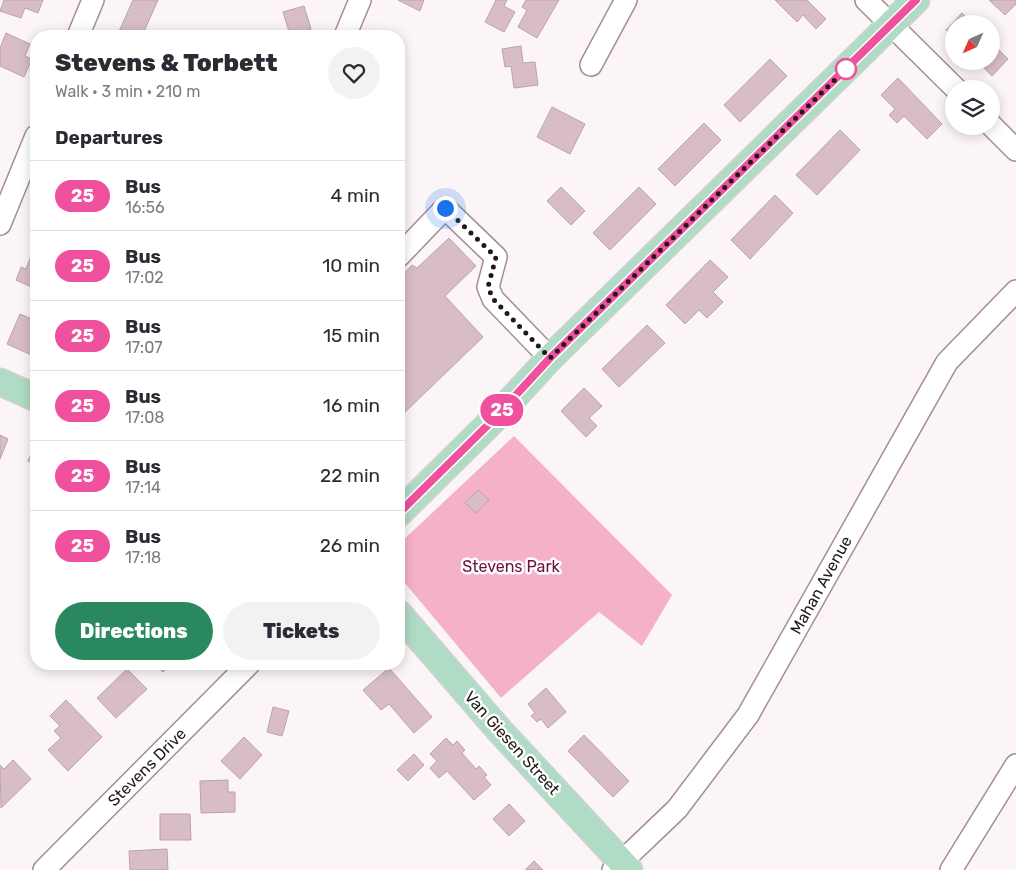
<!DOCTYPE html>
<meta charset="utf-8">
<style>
:root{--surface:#fff;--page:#f2f2f3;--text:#2b2b33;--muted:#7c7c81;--line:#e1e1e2;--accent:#2a885f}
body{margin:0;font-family:Rubik,sans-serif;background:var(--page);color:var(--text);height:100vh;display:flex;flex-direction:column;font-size:19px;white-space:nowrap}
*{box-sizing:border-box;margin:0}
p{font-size:16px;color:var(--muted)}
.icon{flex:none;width:28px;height:28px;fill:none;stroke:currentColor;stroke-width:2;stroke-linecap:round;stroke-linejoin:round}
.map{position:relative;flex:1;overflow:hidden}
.side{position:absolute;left:30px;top:30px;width:375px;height:640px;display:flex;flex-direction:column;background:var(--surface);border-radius:20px;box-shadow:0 2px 12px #0003}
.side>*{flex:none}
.badge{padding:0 10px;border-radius:16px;font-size:18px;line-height:32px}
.needle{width:32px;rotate:225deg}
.controls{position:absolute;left:945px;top:15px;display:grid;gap:10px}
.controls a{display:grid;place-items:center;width:55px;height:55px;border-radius:50%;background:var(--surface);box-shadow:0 2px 12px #0003;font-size:25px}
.you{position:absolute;width:25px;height:25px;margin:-12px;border:4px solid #fff;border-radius:50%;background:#1a73e8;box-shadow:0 0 0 8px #1a73e833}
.map>.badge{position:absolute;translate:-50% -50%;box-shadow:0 0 0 2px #fff}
h2{padding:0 25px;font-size:19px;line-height:45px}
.round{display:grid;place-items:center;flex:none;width:52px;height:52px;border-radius:26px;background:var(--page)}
.headline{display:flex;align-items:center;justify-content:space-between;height:85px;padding:0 25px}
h1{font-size:24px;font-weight:800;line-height:38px}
.primary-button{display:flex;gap:10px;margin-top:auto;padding:10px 25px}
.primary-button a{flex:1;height:58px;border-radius:30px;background:var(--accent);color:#fff;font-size:20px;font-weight:800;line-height:58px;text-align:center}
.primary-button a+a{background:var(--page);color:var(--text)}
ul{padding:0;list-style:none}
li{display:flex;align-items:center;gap:15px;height:70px;padding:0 25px;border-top:1px solid var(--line)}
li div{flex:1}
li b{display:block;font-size:19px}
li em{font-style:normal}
li .badge{min-width:55px;font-weight:700;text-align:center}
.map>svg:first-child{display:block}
.green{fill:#f5b1ca}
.building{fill:#d8bdc6;stroke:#bca2ab}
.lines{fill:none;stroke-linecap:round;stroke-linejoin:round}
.minor-casing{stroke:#a68c95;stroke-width:24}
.major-casing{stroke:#d3d1d1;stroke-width:29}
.minor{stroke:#fff;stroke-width:21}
.major{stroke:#b0dcc5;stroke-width:26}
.line-casing{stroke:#fff;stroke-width:11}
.line{stroke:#ef519e;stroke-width:8}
.walk{stroke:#22181b;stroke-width:5;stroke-dasharray:0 9}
.stop-dot{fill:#fff;stroke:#ef519e;stroke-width:2.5}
.labels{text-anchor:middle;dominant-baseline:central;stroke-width:5;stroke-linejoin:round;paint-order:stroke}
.park-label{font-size:16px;fill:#6a113f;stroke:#fff}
.street-label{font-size:16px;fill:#22181b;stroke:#fff}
</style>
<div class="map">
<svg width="1016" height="870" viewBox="0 0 1016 870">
<rect width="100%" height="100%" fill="#fbf5f7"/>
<path class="green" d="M514 436 672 595 642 646 599 612 501 698 399 576V544Z"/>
<g class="building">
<path d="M4 0H43L38 13 25 8 21 18 0 11Z"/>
<path d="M133 0H158L142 36H117Z"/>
<path d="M398 0H424L420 11Z"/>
<path d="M496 0H507L504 6 515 12 504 32 485 22Z"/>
<path d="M526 0H559L537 38 518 27 527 10 522 7Z"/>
<path d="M775 0H807L826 19 816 29 803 15 797 22Z"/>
<path d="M989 0H1016V4L1005 15Z"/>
<path d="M304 6 311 29 290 35 283 12Z"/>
<path d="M962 13 973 24H954V38L946 30Z"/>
<path d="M6 33 30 44 25 56 32 59 24 77 0 66V48Z"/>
<path d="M991 42 1008 59 992 76 977 61H991Z"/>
<path d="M521 46 523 63 535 62 538 85 514 88 511 66 505 67 502 49Z"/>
<path d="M770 59 787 76 740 122 724 105Z"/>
<path d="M898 78 942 124 927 139 904 116 897 123 889 115 895 109 881 95Z"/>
<path d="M552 107 585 124 570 154 537 137Z"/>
<path d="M704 123 721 140 675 186 658 169Z"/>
<path d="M840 130 860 150 817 195 796 175Z"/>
<path d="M561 187 585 211 571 225 547 201Z"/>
<path d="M639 187 656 204 610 250 593 233Z"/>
<path d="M775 195 793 213 750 259 731 240Z"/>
<path d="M449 238 476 266 445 296 483 337 402 415 399 412V279L412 265 417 268Z"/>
<path d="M34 248 36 249V302L31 300 36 289 16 280 21 267 26 269Z"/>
<path d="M710 260 728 277 713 292 723 302 707 318 699 310 685 324 666 305Z"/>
<path d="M20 314 36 321V357L7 344Z"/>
<path d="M647 325 665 343 619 387 602 369Z"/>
<path d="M584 388 602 406 589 418 597 426 586 437 561 411Z"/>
<path d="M0 435 8 439 0 459Z"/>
<path d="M36 441V465L28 461Z"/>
<path d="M478 490 489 500 476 513 465 503Z"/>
<path d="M154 664H171L163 672Z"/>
<path d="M389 668 432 717 414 733 389 704 381 710 363 690Z"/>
<path d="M127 669 147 689 116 718 97 698Z"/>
<path d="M546 688 566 712 548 728 541 719 537 722 531 716 535 713 528 704Z"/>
<path d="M66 700 102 737 68 771 48 750 61 738 54 731 60 726 50 716Z"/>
<path d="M273 707 289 711 282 736 267 732Z"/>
<path d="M584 735 629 781 613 797 568 751Z"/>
<path d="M244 737 262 755 240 779 221 761Z"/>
<path d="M446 738 453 745 457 741 465 750 462 753 476 769 479 766 487 775 484 777 491 785 474 800 447 771 439 778 430 768 437 761 430 754Z"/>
<path d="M414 754 424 765 408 781 397 770Z"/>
<path d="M13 760 31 779 1 808 0 765 4 769Z"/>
<path d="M228 780V792H235V812L201 813 200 781Z"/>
<path d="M509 804 525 821 509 836 493 819Z"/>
<path d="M160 814H190L191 840H160Z"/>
<path d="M167 849 168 870H130L129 851Z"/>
<path d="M534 861 543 870H525Z"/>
</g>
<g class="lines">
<g class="minor-casing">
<g id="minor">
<path d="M866 0 956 89"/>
<path d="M78 36 93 0"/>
<path d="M345 36 360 0"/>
<path d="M591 65 626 0"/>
<path d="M991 125 1016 150"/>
<path d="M0 224 36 136"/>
<path d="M399 256 445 208 496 257 488 287 493 299 550 358"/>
<path d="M44 870 249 664"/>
<path d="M613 870 677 809 748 715 947 362 1016 291"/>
<path d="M951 870 1016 765"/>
</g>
</g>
<g class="major-casing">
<g id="major">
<path d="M0 382 36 398"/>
<path d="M399 513 492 421 550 358 916 0"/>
<path d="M399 614 500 731 629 870"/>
</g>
</g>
<use href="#minor" class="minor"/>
<use href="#major" class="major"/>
</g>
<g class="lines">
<g class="line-casing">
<path id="line" d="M399 513 492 421 550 358 916 0"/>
</g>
<use href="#line" class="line"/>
<path class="walk" d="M445 208 496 257 488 287 493 299 550 358 846 69"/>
</g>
<circle class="stop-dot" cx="846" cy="69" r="10"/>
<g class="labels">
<g class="park-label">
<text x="511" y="566">Stevens Park</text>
</g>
<g class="street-label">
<text transform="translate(821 585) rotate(-61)">Mahan Avenue</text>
<text transform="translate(512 743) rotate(48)">Van Giesen Street</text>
<text transform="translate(147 767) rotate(-45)">Stevens Drive</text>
</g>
</g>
</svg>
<div class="controls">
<a><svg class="needle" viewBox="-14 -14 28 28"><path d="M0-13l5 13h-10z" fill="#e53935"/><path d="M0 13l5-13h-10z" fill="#7c7c81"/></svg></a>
<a><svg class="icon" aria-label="layers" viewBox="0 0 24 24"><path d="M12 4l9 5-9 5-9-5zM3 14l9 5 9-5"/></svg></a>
</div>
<div class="you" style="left:445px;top:208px"></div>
<b class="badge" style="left:502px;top:410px;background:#ef519e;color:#fff">25</b>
<section class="side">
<div class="headline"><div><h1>Stevens &amp; Torbett</h1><p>Walk · 3 min · 210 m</p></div><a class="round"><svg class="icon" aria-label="heart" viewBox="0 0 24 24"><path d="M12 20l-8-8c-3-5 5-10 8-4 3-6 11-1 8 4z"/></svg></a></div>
<h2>Departures</h2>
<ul>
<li><span class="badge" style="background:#ef519e;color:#fff">25</span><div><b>Bus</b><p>16:56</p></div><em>4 min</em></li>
<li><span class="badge" style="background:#ef519e;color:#fff">25</span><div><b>Bus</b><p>17:02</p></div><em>10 min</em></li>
<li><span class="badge" style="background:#ef519e;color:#fff">25</span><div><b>Bus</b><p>17:07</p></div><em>15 min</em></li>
<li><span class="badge" style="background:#ef519e;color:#fff">25</span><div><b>Bus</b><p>17:08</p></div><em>16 min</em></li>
<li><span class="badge" style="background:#ef519e;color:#fff">25</span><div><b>Bus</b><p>17:14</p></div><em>22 min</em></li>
<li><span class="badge" style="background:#ef519e;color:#fff">25</span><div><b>Bus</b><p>17:18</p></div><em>26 min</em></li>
</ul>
<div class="primary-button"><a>Directions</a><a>Tickets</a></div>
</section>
</div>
